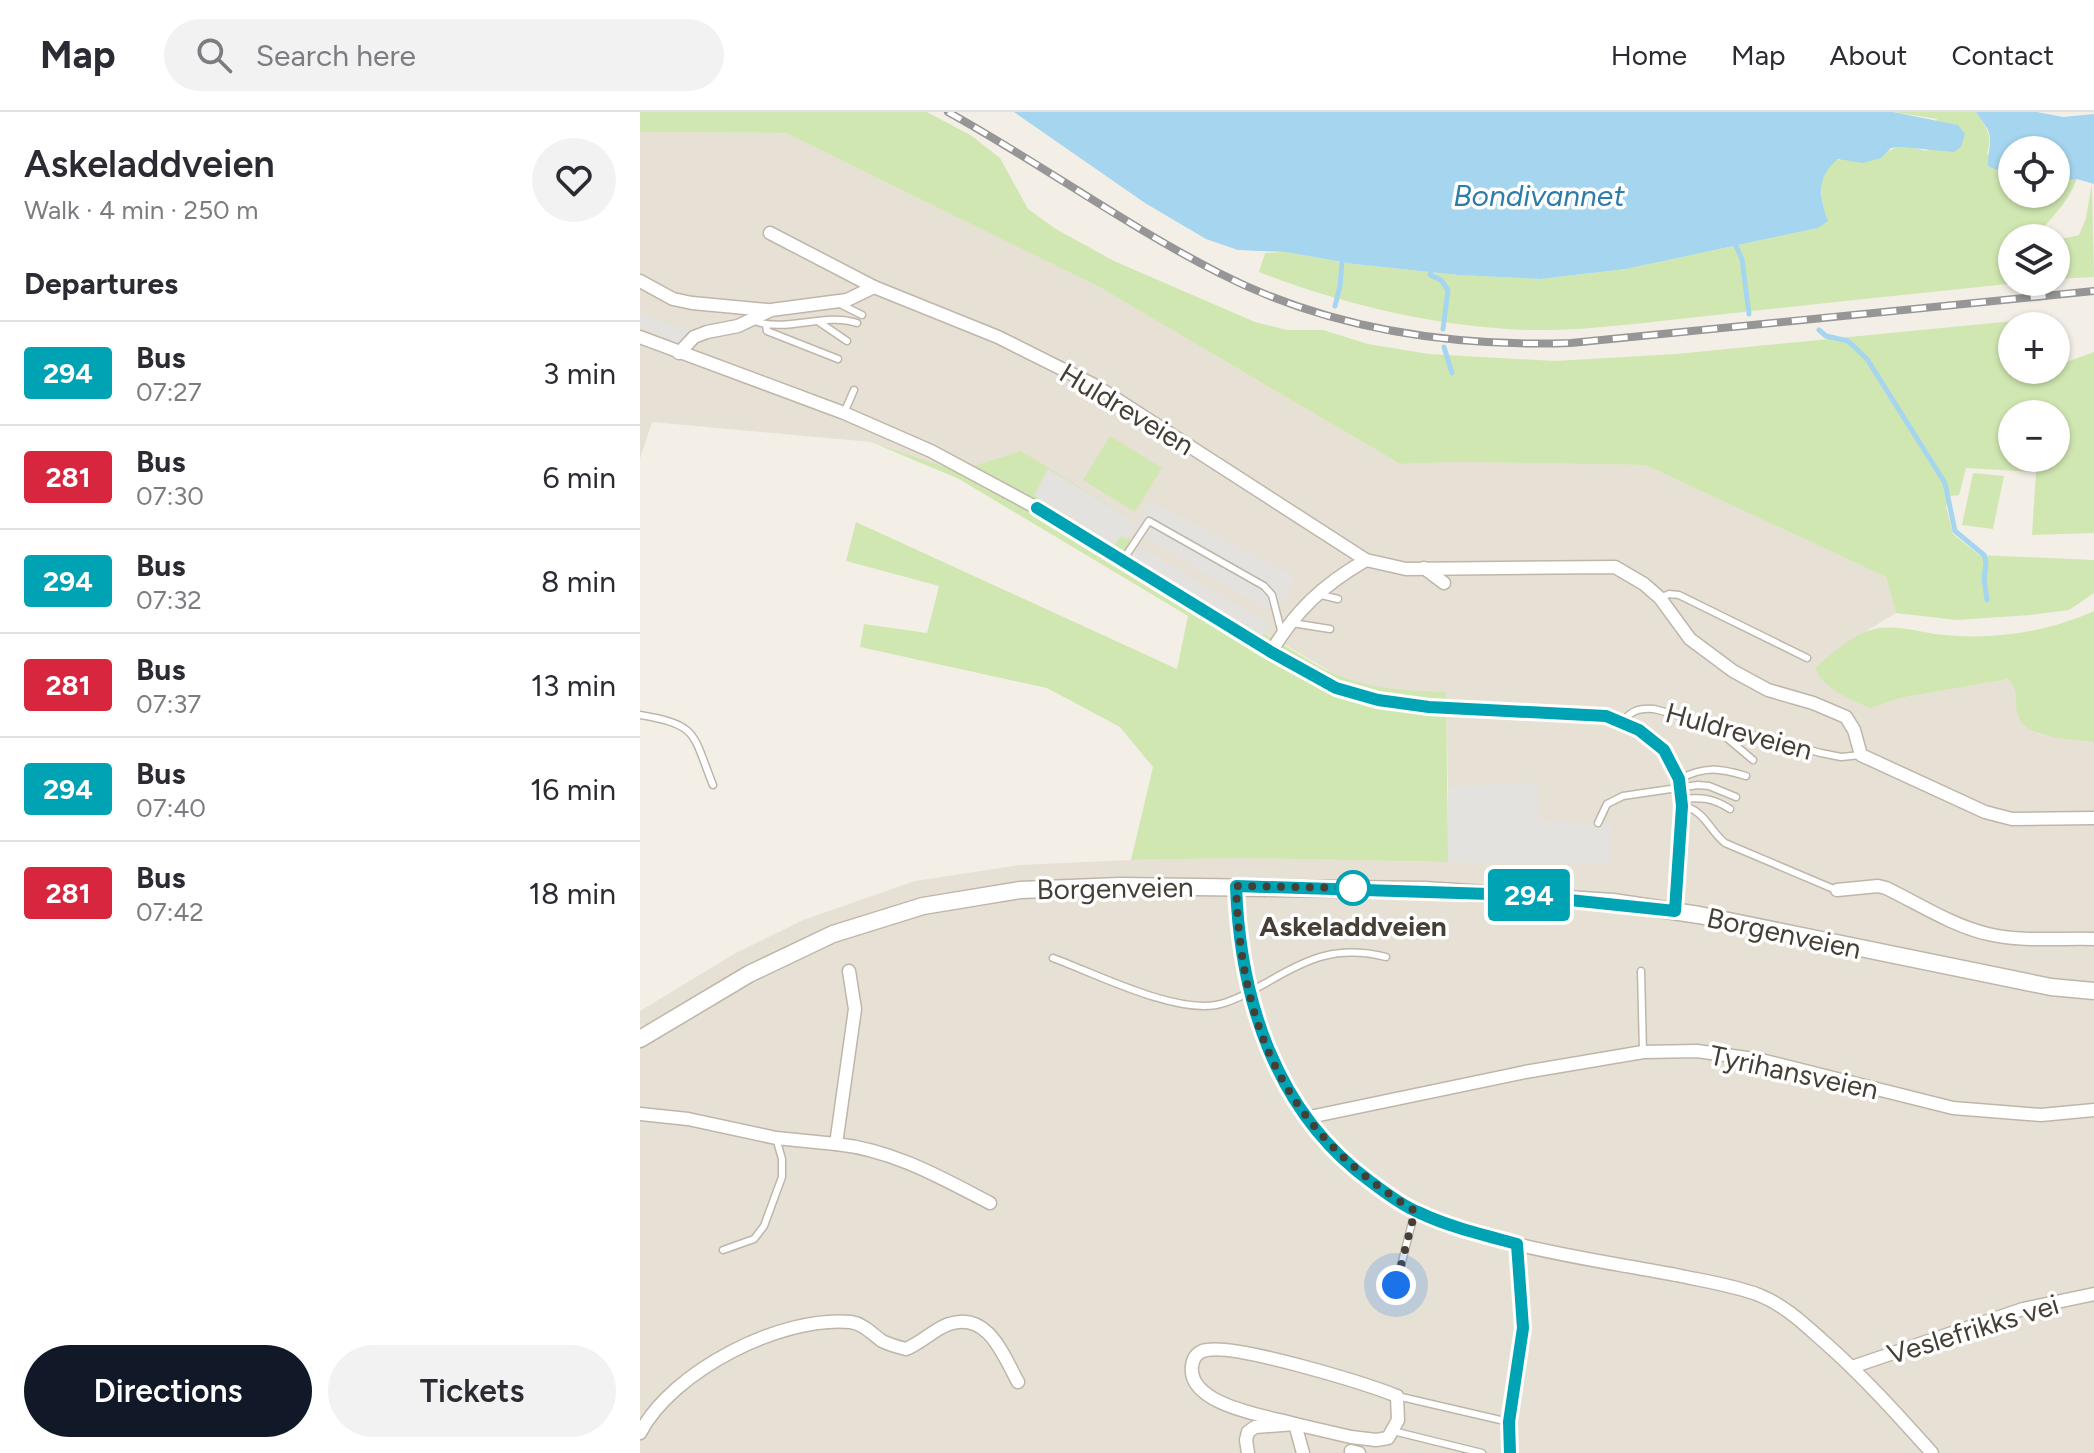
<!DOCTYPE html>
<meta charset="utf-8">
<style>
:root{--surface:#fff;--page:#f2f2f3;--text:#2b2b33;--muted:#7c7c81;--line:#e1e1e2;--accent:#111827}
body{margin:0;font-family:Figtree,sans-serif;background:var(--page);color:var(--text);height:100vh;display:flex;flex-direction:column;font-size:30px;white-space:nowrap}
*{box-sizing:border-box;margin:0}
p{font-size:26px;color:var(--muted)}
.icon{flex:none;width:44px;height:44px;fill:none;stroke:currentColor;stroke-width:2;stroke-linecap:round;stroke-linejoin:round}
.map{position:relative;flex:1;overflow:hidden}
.sheet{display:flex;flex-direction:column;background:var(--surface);width:640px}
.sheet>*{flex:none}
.badge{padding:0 16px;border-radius:6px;font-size:28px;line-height:52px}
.buttons{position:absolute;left:1358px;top:24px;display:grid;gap:16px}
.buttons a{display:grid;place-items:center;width:72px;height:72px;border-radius:50%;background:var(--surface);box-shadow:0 2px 6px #0004;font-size:40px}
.you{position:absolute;width:40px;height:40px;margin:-20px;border:6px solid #fff;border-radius:50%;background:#1a73e8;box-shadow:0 0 0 12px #1a73e833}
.map>.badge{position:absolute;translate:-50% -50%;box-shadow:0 0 0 4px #fff}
h2{padding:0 24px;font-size:30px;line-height:72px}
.round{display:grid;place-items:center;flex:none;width:84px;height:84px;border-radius:42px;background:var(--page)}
.head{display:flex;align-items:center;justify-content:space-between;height:136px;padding:0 24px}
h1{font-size:38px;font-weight:600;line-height:60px}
.button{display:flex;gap:16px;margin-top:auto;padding:16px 24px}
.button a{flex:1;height:92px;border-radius:48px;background:var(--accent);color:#fff;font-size:32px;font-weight:600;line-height:92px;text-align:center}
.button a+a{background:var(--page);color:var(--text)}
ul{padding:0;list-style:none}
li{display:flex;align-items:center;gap:24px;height:104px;padding:0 24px;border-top:2px solid var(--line)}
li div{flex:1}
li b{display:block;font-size:30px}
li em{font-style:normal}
li .badge{min-width:88px;font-weight:700;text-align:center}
header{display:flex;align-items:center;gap:48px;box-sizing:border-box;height:112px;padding:0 40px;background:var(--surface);border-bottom:2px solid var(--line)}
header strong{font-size:38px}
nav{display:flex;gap:44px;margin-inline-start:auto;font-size:28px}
.search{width:560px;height:72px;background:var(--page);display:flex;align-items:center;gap:20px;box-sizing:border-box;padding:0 28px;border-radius:44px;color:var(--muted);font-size:30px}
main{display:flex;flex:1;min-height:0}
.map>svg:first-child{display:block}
.residential{fill:#e7e0d5}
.green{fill:#d1e7b1;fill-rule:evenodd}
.parking{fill:#e4e2df}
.water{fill:#a5d5ef}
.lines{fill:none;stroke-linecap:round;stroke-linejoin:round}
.stream{stroke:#a5d5ef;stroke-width:5}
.service-casing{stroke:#bfb6aa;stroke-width:9}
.minor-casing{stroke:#bfb6aa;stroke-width:15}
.tertiary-casing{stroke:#bfb6aa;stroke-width:19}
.service{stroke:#fff;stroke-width:6}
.minor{stroke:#fff;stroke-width:12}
.tertiary{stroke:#fff;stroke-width:16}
.rail-casing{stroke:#969696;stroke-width:8}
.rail{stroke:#fff;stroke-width:5;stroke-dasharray:15;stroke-linecap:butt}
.line-casing{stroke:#fff;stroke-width:18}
.line{stroke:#00a3b4;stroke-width:12}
.walk{stroke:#463f36;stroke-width:8;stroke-dasharray:0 14.4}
.stop-dot{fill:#fff;stroke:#00a3b4;stroke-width:4}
.labels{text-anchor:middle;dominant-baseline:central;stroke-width:7;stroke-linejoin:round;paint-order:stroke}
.street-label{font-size:28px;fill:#463f36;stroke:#fff}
.stop-label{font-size:28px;font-weight:bold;fill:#463f36;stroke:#fff}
.water-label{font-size:30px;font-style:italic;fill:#2f7ca8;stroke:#fff}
</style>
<header>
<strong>Map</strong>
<div class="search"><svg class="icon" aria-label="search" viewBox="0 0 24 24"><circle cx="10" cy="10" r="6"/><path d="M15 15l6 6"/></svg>Search here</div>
<nav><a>Home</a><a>Map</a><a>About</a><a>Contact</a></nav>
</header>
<main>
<section class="sheet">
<div class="head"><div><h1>Askeladdveien</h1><p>Walk · 4 min · 250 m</p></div><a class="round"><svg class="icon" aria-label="heart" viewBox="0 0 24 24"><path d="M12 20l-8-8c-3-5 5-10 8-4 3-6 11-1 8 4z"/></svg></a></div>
<h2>Departures</h2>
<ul>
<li><span class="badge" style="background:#00a3b4;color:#fff">294</span><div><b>Bus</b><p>07:27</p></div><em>3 min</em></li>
<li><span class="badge" style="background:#d7263d;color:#fff">281</span><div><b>Bus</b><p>07:30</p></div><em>6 min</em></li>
<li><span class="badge" style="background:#00a3b4;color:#fff">294</span><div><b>Bus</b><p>07:32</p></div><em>8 min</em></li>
<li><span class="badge" style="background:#d7263d;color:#fff">281</span><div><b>Bus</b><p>07:37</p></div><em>13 min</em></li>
<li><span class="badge" style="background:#00a3b4;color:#fff">294</span><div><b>Bus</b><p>07:40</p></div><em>16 min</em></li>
<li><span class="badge" style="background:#d7263d;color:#fff">281</span><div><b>Bus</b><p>07:42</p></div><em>18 min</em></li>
</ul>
<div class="button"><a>Directions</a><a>Tickets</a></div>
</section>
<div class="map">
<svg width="1454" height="1341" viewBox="0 0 1454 1341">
<rect width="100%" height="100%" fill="#f3efe7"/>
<path class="residential" d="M0 20 146 21 461 176 760 352 817 350 1005 353 1246 465 1256 501 1213 527 1230 595 1260 586 1368 567 1377 578 1378 605 1399 622 1454 630V1341H0V899L94 842 163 808 275 769 379 753 491 748 598 746 807 750 808 675 806 581 733 576 705 568 487 440 318 359 231 330 12 310 0 347Z"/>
<g class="green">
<path d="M0 0H287L332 24 360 46 388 97 416 117 474 149 615 210 647 218H683L728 232 789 242 915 249 1036 242 1373 209 1392 214H1372V258H1416V251L1421 252 1454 240V421L1392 423 1396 360 1326 356 1319 383 1310 384 1306 394 1313 422 1339 443 1454 448V481L1429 498 1390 503 1316 508 1256 501 1246 465 1005 353 817 350 760 352 461 176 146 21 0 20ZM1416 302V346H1372V302Z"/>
<path d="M1253 0H1336C1346 17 1353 20 1347 42L1357 58 1372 54V82H1416L1418 68 1437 66C1428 92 1411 105 1395 126H1372V170H1387C1280 181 1174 192 1067 204 997 211 925 223 855 216 773 209 695 189 619 160L625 141 645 140 714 152 818 163 900 167 986 157 1178 116 1187 108C1181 90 1174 52 1201 47 1214 45 1228 46 1240 46 1257 30 1266 35 1287 39L1297 7Z"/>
<path d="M1452 71 1454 165 1416 167V128L1439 123 1446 106Z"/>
<path d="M470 324 522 356 495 400 443 368Z"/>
<path d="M231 330 318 359 381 339 491 407 488 440 682 556C725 578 760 578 806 580L808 750 598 746 491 748 513 655 480 615 407 576 220 535 224 512 287 521 299 474 206 449 216 410 537 557 548 504 319 367Z"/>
<path d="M1333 361 1364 364 1353 417 1322 413Z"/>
<path d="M1454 499V630C1434 627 1384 627 1378 603 1373 586 1381 583 1368 567L1260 586 1230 596C1212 588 1181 576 1175 555 1192 543 1211 523 1231 518 1254 511 1281 521 1304 523 1354 528 1408 520 1454 499Z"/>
</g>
<g class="parking">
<path d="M0 200 39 217 48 216 41 232 0 214Z"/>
<path d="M408 357 491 407 490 409 495 413 487 428 481 424 474 433 394 383Z"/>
<path d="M510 389 654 464 643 491 628 498 493 419Z"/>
<path d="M498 433 629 512 622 524 492 445Z"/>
<path d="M897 670 899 709 971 712 969 752 808 750V675Z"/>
</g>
<g class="water">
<path d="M374 0H1253L1318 13 1325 22 1321 35 1314 40 1261 35 1251 36 1241 46 1223 51 1198 47C1176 65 1179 84 1188 109L1178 116 986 157 900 167 818 163 714 152 645 140 598 138 566 127 505 91Z"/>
<path d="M1336 0H1397L1423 5 1454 2V72L1437 67 1416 70V38H1372V54L1357 58 1348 54C1347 42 1353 29 1348 18 1345 12 1339 6 1336 0Z"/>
</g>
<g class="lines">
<g class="stream">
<path d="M1096 134 1102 147 1109 202"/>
<path d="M791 160 790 163 801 168 808 178 803 217"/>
<path d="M695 194 700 174 702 150"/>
<path d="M1179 218 1186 224 1208 229 1227 247 1305 371 1315 419 1344 443 1346 451 1344 467 1347 488"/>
<path d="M804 235 812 261"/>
</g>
<g class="service-casing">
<g id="service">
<path d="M200 192 222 203"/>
<path d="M114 209C148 221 184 200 217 211"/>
<path d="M179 210 207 229"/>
<path d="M126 213 127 219 198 247"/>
<path d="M204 301 214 278"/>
<path d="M483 448 509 409 624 474 632 483 642 522"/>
<path d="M677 482 698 487"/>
<path d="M1020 486 1029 482 1039 483 1167 546"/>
<path d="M652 511 690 517"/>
<path d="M0 603C59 613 52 621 73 673"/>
<path d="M982 610C992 598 999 596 1014 597L1181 641 1201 645 1221 643"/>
<path d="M1068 610 1113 648"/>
<path d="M1039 667C1066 654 1078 656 1106 664"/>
<path d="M1041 687C1062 685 1073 686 1090 697"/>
<path d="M1042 694C1064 697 1069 718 1085 731L1196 778"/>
<path d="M958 711 967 692 983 684 1058 673 1069 674 1096 685"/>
<path d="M413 846C454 861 533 901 576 893 593 890 611 879 626 871 668 846 697 833 746 845"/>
<path d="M1001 859 1003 940"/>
<path d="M83 1138 114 1127 124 1114 142 1065V1047L136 1026"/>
<path d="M756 1173 775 1099"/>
<path d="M757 1284 869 1310"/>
<path d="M753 1319 842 1341"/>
</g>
</g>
<g class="minor-casing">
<g id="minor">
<path d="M130 121 234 175"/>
<path d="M0 169 33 187 52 191 127 198"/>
<path d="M0 225 204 301 291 339 397 396 631 540 696 576 738 588 789 595 966 604 999 618 1024 638 1039 667 1042 694 1035 799"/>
<path d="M39 241 54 225 67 220 98 214 131 198 207 188 234 175 358 225 456 274 726 448 766 457 975 455 1004 472 1020 486 1050 527 1093 559 1128 578 1173 591 1206 605 1214 618 1221 643 1345 700 1372 707 1454 706"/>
<path d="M784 456 804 471"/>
<path d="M631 540C656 498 683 473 726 448"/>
<path d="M596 774C601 910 649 1029 773 1098 804 1115 842 1124 876 1132 928 1145 983 1153 1036 1163 1064 1169 1093 1173 1119 1183 1144 1193 1163 1211 1182 1228 1222 1263 1257 1302 1292 1341"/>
<path d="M1197 778 1238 774 1246 776C1279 792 1313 814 1348 822 1382 830 1420 826 1454 827"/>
<path d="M209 859 215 897 196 1032C253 1038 300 1065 350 1091"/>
<path d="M0 1002 48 1007 136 1026 196 1032"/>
<path d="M665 1006 885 960 1003 940 1057 939 1121 948 1313 996 1401 1003 1454 998"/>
<path d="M1212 1255 1383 1197 1454 1182"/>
<path d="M655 1312 663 1341"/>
<path d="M0 1321C32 1259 142 1203 211 1210 224 1212 232 1222 242 1229 250 1233 258 1235 266 1237 281 1231 296 1216 309 1212 348 1199 363 1243 378 1270"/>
<path d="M711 1339 719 1341"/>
<path d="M608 1341 606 1328 608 1320 615 1315 655 1312 711 1325 736 1328 748 1326 758 1308 757 1284C724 1271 597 1232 567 1238 558 1239 553 1245 552 1254 547 1293 627 1304 655 1312"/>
<path d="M870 1341 869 1310 883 1216 877 1132"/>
</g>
</g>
<g class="tertiary-casing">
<path id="tertiary" d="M0 927 109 862 193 822 283 794 380 778 480 774 785 778 973 790 1059 803 1411 875 1454 879"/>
</g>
<use href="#service" class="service"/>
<use href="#minor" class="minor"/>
<use href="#tertiary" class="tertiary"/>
<g class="rail-casing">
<path id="rail" d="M308 0C400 51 485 113 579 161 688 217 810 235 931 231L1454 179"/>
</g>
<use href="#rail" class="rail"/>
</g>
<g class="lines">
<g class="line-casing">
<path id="line" d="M397 396 631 540 696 576 738 588 789 595 966 604 999 618 1024 638 1039 667 1042 694 1035 799 881 783 596 774C600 888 636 1001 731 1070 746 1081 761 1093 778 1100 809 1115 844 1123 877 1132L883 1216 869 1310 870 1341"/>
</g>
<use href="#line" class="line"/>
<path class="walk" d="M713 776 596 774C601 922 647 1020 775 1099L756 1173"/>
</g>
<circle class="stop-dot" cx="713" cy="776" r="16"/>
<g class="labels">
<g class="street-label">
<text transform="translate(487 297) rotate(31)">Huldreveien</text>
<text transform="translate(1099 619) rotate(15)">Huldreveien</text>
<text transform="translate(475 776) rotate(-1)">Borgenveien</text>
<text transform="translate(1144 821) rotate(12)">Borgenveien</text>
<text transform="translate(1154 960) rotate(12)">Tyrihansveien</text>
<text transform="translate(1333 1217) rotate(-17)">Veslefrikks vei</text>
</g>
<g class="stop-label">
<text x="713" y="814">Askeladdveien</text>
</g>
<g class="water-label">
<text x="899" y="83">Bondivannet</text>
</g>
</g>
</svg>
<div class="buttons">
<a><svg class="icon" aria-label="locate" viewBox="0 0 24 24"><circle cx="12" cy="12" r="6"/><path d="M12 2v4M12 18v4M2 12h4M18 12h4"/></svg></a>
<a><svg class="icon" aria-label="layers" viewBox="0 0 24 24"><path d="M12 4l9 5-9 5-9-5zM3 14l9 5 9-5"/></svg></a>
<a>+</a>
<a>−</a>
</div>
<div class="you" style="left:756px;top:1173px"></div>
<b class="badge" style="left:889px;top:783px;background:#00a3b4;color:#fff">294</b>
</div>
</main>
